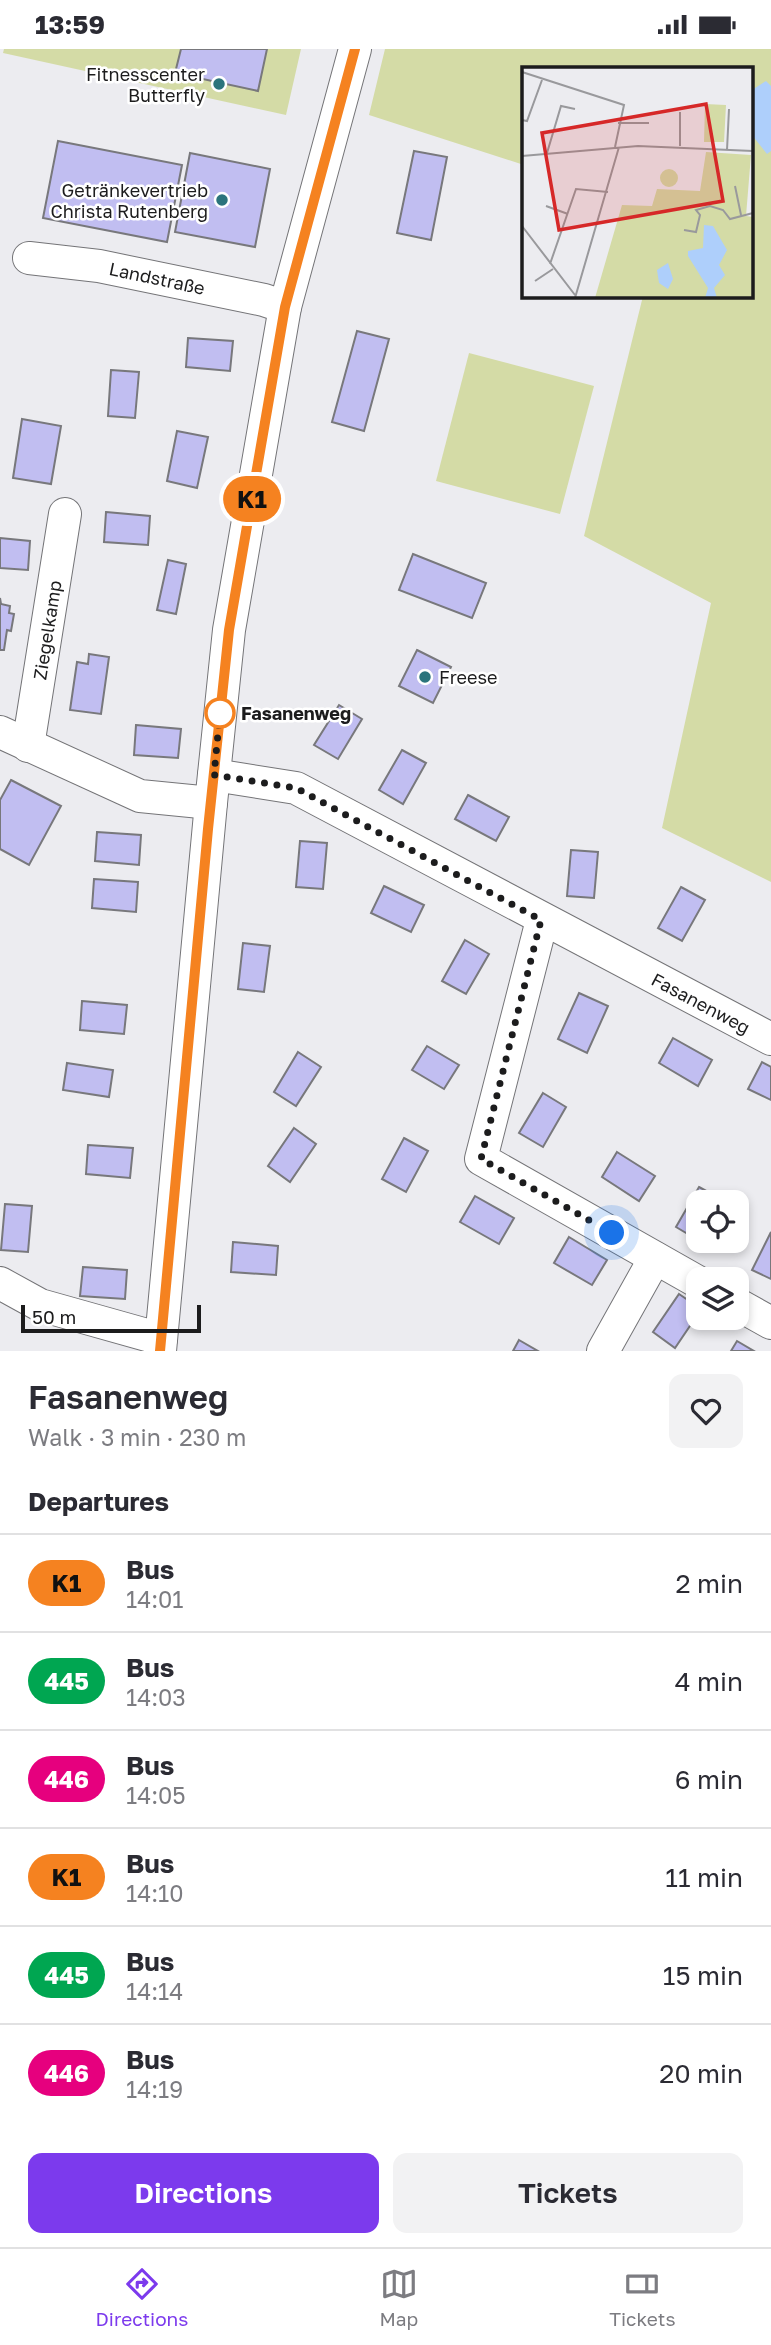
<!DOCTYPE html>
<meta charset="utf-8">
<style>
:root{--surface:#fff;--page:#f2f2f3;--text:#2b2b33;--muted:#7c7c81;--line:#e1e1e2;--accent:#7c3aed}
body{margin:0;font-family:"Golos Text",sans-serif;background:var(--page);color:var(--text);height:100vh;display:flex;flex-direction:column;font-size:26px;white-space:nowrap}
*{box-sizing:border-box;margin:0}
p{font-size:23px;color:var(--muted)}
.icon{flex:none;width:38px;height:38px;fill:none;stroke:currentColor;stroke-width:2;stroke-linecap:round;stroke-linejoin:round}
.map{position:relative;height:1302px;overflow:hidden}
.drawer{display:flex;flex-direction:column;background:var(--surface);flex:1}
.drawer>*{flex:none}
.badge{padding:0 14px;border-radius:23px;font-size:24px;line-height:46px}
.buttons{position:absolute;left:686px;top:1141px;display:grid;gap:14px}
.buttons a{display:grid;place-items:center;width:63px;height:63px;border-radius:14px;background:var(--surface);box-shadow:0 4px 10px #0003;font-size:35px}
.scale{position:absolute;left:21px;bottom:18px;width:180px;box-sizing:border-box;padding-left:7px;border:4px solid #1c1c1d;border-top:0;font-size:19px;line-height:24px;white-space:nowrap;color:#1c1c1d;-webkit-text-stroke:5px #fff;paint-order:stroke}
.you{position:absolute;width:35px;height:35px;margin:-18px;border:5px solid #fff;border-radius:50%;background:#1a73e8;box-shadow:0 0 0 10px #1a73e833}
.map>.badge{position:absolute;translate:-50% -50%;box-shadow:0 0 0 4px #fff}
h2{padding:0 28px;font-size:26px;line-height:63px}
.round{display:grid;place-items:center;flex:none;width:74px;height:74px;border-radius:14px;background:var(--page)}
.head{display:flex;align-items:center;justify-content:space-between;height:119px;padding:0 28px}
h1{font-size:33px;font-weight:600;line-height:52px}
.primary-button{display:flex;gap:14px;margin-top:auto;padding:14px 28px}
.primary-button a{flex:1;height:80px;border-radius:14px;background:var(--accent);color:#fff;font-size:28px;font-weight:600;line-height:80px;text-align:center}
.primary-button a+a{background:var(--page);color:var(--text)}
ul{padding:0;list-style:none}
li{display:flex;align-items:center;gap:21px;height:98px;padding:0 28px;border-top:2px solid var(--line)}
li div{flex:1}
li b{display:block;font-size:26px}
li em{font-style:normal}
li .badge{min-width:77px;font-weight:700;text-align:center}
.status{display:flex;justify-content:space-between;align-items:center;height:49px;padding:0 35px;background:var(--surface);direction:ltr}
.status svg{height:19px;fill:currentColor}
.tab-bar{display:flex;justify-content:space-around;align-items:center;height:98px;border-top:2px solid var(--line);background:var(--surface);font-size:19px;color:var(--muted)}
.tab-bar a{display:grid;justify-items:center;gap:4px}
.tab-bar .current{color:var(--accent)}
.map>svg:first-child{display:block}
.green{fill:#d4dba6}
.water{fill:#aecffb}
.building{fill:#c1bef1;stroke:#78787c;stroke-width:2}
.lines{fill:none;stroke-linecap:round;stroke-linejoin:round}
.minor-casing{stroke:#747477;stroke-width:34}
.minor{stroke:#fff;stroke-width:32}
.line-casing{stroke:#fff;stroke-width:16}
.line{stroke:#f58220;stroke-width:10}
.walk{stroke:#1c1c1d;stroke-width:7;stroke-dasharray:0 12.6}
.poi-dot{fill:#2b747c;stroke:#fff;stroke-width:2.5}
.stop-dot{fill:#fff;stroke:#f58220;stroke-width:3.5}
.labels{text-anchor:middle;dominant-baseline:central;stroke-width:5;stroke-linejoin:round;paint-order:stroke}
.poi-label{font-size:18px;fill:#1c1c1d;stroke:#fff;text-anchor:end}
.street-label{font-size:18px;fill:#1c1c1d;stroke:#fff}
.stop-label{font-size:18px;font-weight:bold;fill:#1c1c1d;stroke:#fff;text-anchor:start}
.inset-road{fill:none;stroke:#99999c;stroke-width:2}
.view{fill:#d62828;fill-opacity:0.15;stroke:#d62828;stroke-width:3.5}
.inset-edge{fill:none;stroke:#1c1c1d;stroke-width:3.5}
</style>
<div class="status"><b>13:59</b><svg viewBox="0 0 49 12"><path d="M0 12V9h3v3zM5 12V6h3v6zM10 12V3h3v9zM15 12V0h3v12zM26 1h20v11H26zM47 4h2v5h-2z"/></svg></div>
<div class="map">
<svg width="771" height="1302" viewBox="0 0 771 1302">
<rect width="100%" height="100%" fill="#ececf0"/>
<g class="green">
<path d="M4 0H301L286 66 3 4Z"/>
<path d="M385 0H771V833L662 779 711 554 584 487 643 247H752V19H524V116L369 66Z"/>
<path d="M469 304 594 337 560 465 436 432Z"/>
</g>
<path class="water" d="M766 32 771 37V102L767 105 752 86V41Z"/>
<g class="building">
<path d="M181 0H267L258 42 175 24Z"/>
<path d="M58 92 182 116 167 193 43 169Z"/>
<path d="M414 102 447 108 431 191 397 184Z"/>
<path d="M190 104 270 120 255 198 175 183Z"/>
<path d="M357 282 389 290 364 382 332 373Z"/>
<path d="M188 289 233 292 230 322 186 318Z"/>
<path d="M111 321 139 323 135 369 108 367Z"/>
<path d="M22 370 61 377 51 435 13 429Z"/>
<path d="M177 382 208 388 197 439 167 432Z"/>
<path d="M106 463 150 467 148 496 104 493Z"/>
<path d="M0 489 30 492 28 521 0 519Z"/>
<path d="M413 505 486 534 472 569 399 541Z"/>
<path d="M168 511 186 515 176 565 157 561Z"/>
<path d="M0 549 1 555 10 557 9 564 14 565 11 582 7 581 4 601H0Z"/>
<path d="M417 601 451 618 433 654 399 637Z"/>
<path d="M89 605 109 608 101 665 70 661 77 613 88 615Z"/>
<path d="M339 656 362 670 338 710 314 696Z"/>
<path d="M136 676 181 680 178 709 134 706Z"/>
<path d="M402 701 426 714 403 755 379 741Z"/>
<path d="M11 731 61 757 29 816 0 800V751Z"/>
<path d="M468 746 509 768 496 792 455 770Z"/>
<path d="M97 783 141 786 139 816 95 812Z"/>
<path d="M300 792 327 794 323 840 296 838Z"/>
<path d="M571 801 598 803 594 849 567 847Z"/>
<path d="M94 830 138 833 136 863 92 859Z"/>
<path d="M384 837 424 856 411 883 371 864Z"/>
<path d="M681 838 705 851 682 892 658 879Z"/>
<path d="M465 891 489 905 466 945 442 932Z"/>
<path d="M243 894 270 897 264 943 238 940Z"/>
<path d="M579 944 608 957 587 1004 558 990Z"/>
<path d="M82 952 127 956 124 985 80 981Z"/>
<path d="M673 989 712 1011 698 1037 659 1014Z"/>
<path d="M427 997 459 1016 444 1040 412 1021Z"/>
<path d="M298 1003 321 1018 296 1057 274 1043Z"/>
<path d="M762 1013 771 1018V1051L748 1040Z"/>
<path d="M67 1014 113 1021 109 1048 63 1041Z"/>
<path d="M543 1044 566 1058 543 1098 519 1084Z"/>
<path d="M294 1079 316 1095 290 1133 268 1117Z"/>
<path d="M404 1089 428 1102 406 1143 382 1130Z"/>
<path d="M88 1096 133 1099 130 1129 86 1125Z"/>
<path d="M617 1103 655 1127 639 1152 602 1128Z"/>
<path d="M699 1138 723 1151 721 1153H698V1191L676 1178Z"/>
<path d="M475 1147 514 1169 499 1195 460 1173Z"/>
<path d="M5 1155 32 1157 28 1203 1 1201Z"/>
<path d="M771 1183V1230L752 1221Z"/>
<path d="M569 1188 607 1211 592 1236 554 1214Z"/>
<path d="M233 1193 278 1197 276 1226 231 1223Z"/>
<path d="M83 1218 127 1221 125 1250 80 1247Z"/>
<path d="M679 1245 698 1258V1265L675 1299 653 1283Z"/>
<path d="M519 1291 538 1302H513Z"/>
<path d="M737 1292 754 1302H731Z"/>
</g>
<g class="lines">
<g class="minor-casing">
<g id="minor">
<path d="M29 209 99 217 264 251 285 258"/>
<path d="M0 683 140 747 211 754"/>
<path d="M28 697 65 465"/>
<path d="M214 726 296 739 771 990"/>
<path d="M542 871 481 1110 698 1233"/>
<path d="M0 1234 40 1256 161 1290"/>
<path d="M737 1255 771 1274"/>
<path d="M160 1302 211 754 229 581 285 258 355 0"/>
<path d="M603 1302 655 1209"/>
</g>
</g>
<use href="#minor" class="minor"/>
</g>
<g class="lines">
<g class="line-casing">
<path id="line" d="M160 1302 208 780 229 581 285 258 355 0"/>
</g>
<use href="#line" class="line"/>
<path class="walk" d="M220 664 214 726 296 739 541 871 481 1110 612 1184"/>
</g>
<g class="poi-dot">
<circle cx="219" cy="35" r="7"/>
<circle cx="222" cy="151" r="7"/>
<circle cx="425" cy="628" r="7"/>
</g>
<circle class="stop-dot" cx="220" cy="664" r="14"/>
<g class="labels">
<g class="poi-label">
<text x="205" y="25">Fitnesscenter<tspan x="205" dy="21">Butterfly</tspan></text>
<text x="208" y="141">Getränkevertrieb<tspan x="208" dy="21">Christa Rutenberg</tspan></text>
<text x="439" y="628" text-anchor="start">Freese</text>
</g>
<g class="street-label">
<text transform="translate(157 229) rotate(12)">Landstraße</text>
<text transform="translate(47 581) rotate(-81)">Ziegelkamp</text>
<text transform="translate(701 954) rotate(28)">Fasanenweg</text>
</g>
<g class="stop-label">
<text x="241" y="664">Fasanenweg</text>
</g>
</g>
<g transform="translate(522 18)">
<rect width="231" height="231" fill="#ececf0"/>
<path d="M183 37 204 38 202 75H182ZM184 85 229 88 224 149 231 150V231H73L100 138 130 139 135 122 178 124ZM138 111a9 9 0 1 1 18 0a9 9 0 1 1-18 0Z" fill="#d4dba6"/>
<path d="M182 158 191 159 205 183 197 198 203 208 192 221 195 231H183L186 221 166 189V184L181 181ZM146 196 151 212 146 222 137 216 135 203Z" fill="#aecffb"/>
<path class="inset-road" d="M0 5 102 38 93 80M0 53 5 54 20 13M96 56H127M158 79V45M205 83 207 42M25 86 39 39 53 42M0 89 116 79 231 84M213 119 219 148M24 139 46 147M0 159 53 228M162 163 174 165 178 148 174 143 188 139 201 143 208 152 231 146M28 197 54 122 86 125M13 214 31 202M53 231 97 80"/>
<path class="view" d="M184 37 201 134 37 163 20 66Z"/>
<rect width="231" height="231" class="inset-edge"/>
</g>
</svg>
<div class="buttons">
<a><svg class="icon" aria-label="locate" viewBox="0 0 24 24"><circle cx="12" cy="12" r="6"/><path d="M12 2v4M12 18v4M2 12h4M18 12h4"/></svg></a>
<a><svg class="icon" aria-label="layers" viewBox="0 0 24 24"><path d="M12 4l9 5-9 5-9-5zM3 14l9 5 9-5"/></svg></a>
</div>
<div class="scale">50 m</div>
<div class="you" style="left:612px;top:1184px"></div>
<b class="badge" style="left:252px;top:450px;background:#f58220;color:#111">K1</b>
</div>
<section class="drawer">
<div class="head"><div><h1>Fasanenweg</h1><p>Walk · 3 min · 230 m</p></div><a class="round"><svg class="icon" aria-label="heart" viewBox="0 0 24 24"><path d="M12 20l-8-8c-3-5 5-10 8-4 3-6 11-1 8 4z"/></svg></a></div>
<h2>Departures</h2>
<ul>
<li><span class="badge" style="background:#f58220;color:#111">K1</span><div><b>Bus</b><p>14:01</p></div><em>2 min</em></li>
<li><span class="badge" style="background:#00a651;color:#fff">445</span><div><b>Bus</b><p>14:03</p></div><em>4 min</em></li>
<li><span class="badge" style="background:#e6007e;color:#fff">446</span><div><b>Bus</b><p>14:05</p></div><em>6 min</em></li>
<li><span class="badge" style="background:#f58220;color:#111">K1</span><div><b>Bus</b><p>14:10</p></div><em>11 min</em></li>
<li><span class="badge" style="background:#00a651;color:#fff">445</span><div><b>Bus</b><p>14:14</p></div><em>15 min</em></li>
<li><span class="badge" style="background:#e6007e;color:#fff">446</span><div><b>Bus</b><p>14:19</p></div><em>20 min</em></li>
</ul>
<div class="primary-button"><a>Directions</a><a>Tickets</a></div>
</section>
<nav class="tab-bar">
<a class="current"><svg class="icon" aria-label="directions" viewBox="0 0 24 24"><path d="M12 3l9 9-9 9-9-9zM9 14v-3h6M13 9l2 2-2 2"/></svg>Directions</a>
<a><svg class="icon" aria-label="map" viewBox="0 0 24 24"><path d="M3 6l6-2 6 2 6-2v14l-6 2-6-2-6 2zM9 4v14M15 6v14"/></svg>Map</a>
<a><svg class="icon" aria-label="tickets" viewBox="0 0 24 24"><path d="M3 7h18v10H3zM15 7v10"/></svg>Tickets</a>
</nav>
